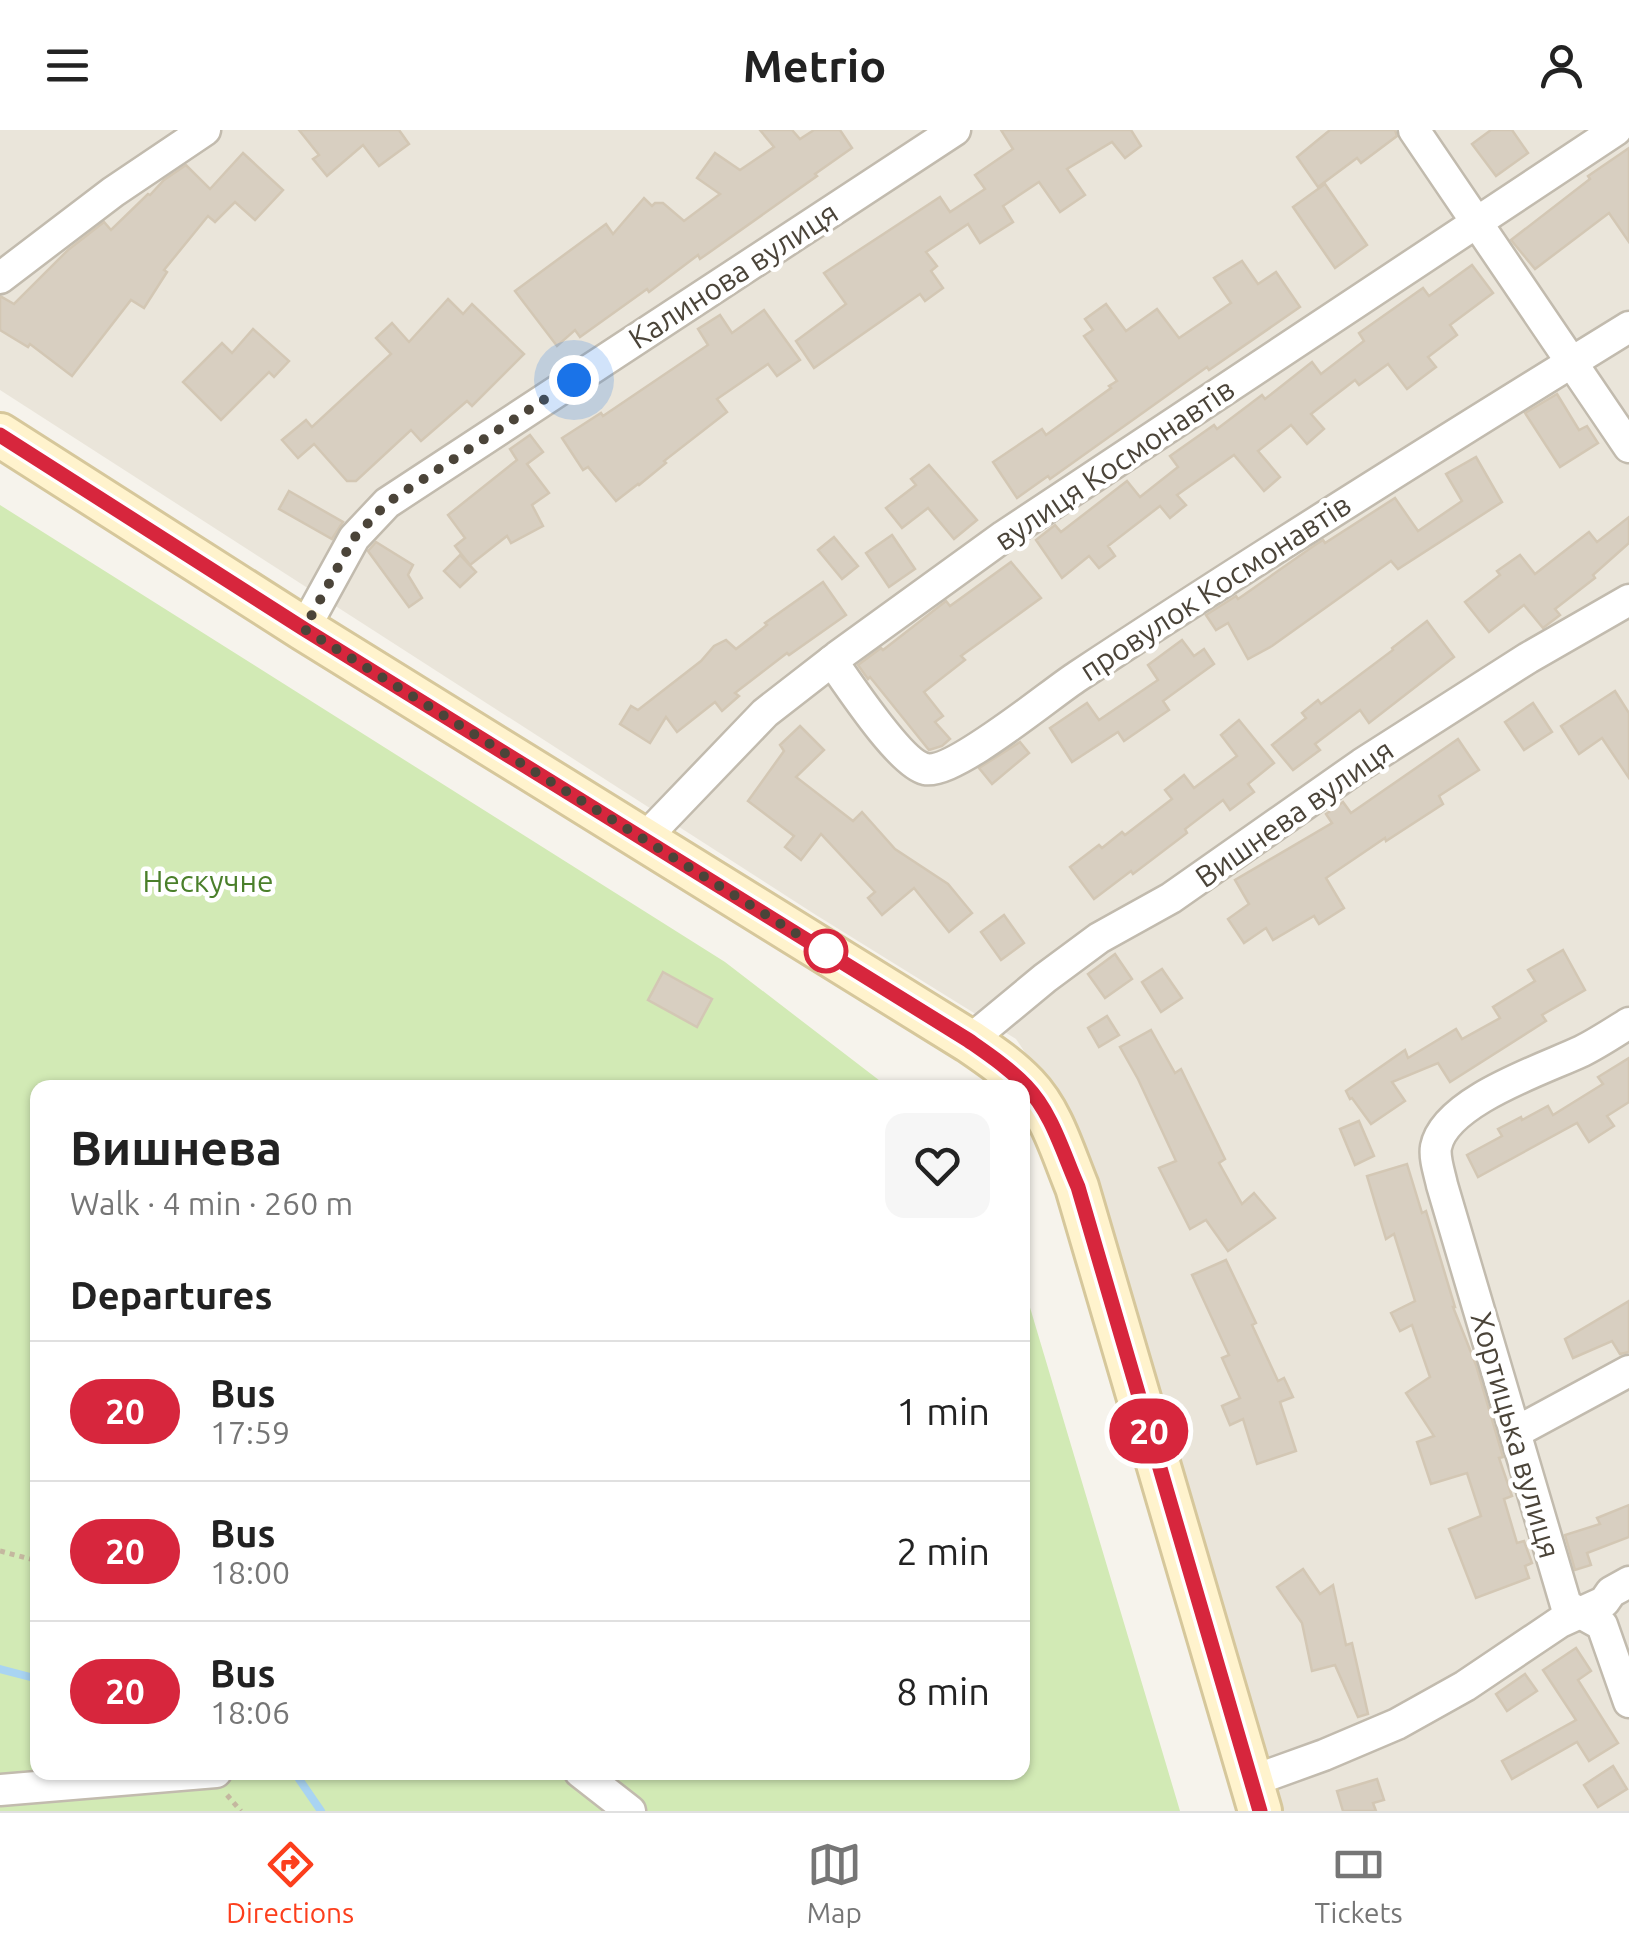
<!DOCTYPE html>
<meta charset="utf-8">
<style>
:root{--surface:#fff;--page:#f6f6f6;--text:#222;--muted:#767676;--line:#e0e0e0;--accent:#fc3f1d}
body{margin:0;font-family:Ubuntu,sans-serif;background:var(--page);color:var(--text);height:100vh;display:flex;flex-direction:column;font-size:38px;white-space:nowrap}
*{box-sizing:border-box;margin:0}
p{font-size:32px;color:var(--muted)}
.icon{flex:none;width:55px;height:55px;fill:none;stroke:currentColor;stroke-width:2;stroke-linecap:round;stroke-linejoin:round}
.map{position:relative;flex:1;overflow:hidden}
.details{position:absolute;left:30px;top:950px;width:1000px;height:700px;display:flex;flex-direction:column;background:var(--surface);border-radius:20px;box-shadow:0 2px 8px #0004}
.details>*{flex:none}
.badge{padding:0 20px;border-radius:32px;font-size:35px;line-height:65px}
.you{position:absolute;width:50px;height:50px;margin:-25px;border:8px solid #fff;border-radius:50%;background:#1a73e8;box-shadow:0 0 0 15px #1a73e833}
.map>.badge{position:absolute;translate:-50% -50%;box-shadow:0 0 0 5px #fff}
h2{padding:0 40px;font-size:38px;line-height:90px}
.round{display:grid;place-items:center;flex:none;width:105px;height:105px;border-radius:20px;background:var(--page)}
.overview{display:flex;align-items:center;justify-content:space-between;height:170px;padding:0 40px}
h1{font-size:48px;font-weight:600;line-height:75px}
ul{padding:0;list-style:none}
li{display:flex;align-items:center;gap:30px;height:140px;padding:0 40px;border-top:2px solid var(--line)}
li div{flex:1}
li b{display:block;font-size:38px}
li em{font-style:normal}
li .badge{min-width:110px;font-weight:700;text-align:center}
header{display:flex;justify-content:space-between;align-items:center;height:130px;padding:0 40px;background:var(--surface);font-size:45px;font-weight:600}
.dock{display:flex;justify-content:space-around;align-items:center;height:140px;border-top:2px solid var(--line);background:var(--surface);font-size:28px;color:var(--muted)}
.dock a{display:grid;justify-items:center;gap:5px}
.dock .on{color:var(--accent)}
.map>svg:first-child{display:block}
.residential{fill:#eae5da}
.green{fill:#d2eab5}
.lines{fill:none;stroke-linecap:round;stroke-linejoin:round}
.stream{stroke:#a9d4f2;stroke-width:8}
.building{fill:#d8cfc1;stroke:#d3c7b4;stroke-width:2.5}
.street-casing{stroke:#c2bbae;stroke-width:35}
.secondary-casing{stroke:#d6c79b;stroke-width:48}
.path{stroke:#c4b79f;stroke-width:5;stroke-dasharray:5 5;stroke-linecap:butt}
.street{stroke:#fff;stroke-width:30}
.secondary{stroke:#fff3cd;stroke-width:42}
.line-casing{stroke:#fff;stroke-width:22}
.line{stroke:#d7263d;stroke-width:15}
.walk{stroke:#4b4439;stroke-width:10;stroke-dasharray:0 18}
.stop-dot{fill:#fff;stroke:#d7263d;stroke-width:5}
.labels{text-anchor:middle;dominant-baseline:central;stroke-width:9;stroke-linejoin:round;paint-order:stroke}
.street-label{font-size:30px;fill:#4b4439;stroke:#fff}
.park-label{font-size:30px;fill:#4a7f2a;stroke:#fff}
</style>
<header><svg class="icon" aria-label="menu" viewBox="0 0 24 24"><path d="M4 6h16M4 12h16M4 18h16"/></svg>Metrio<svg class="icon" aria-label="person" viewBox="0 0 24 24"><circle cx="12" cy="8" r="4"/><path d="M4 21q1-7 8-7t8 7"/></svg></header>
<div class="map">
<svg width="1629" height="1681" viewBox="0 0 1629 1681">
<rect width="100%" height="100%" fill="#f6f3ec"/>
<path class="residential" d="M0 0H1629V1681H1279L1084 1010 1016 909 816 785 0 260Z"/>
<path class="green" d="M0 375 725 832 888 957 38 958V1642H1022L1023 1154 1180 1681H0Z"/>
<g class="lines">
<g class="stream">
<path d="M0 1539 38 1549"/>
<path d="M299 1649 321 1681"/>
</g>
</g>
<g class="building">
<path d="M299 0H399L409 14 379 36 363 15 327 46 313 29 319 25Z"/>
<path d="M760 0H792L800 9 814 0H840L852 18 815 44 817 46 700 129 698 125 649 162 647 159 580 207 575 200 557 216 515 161 606 94 613 104 644 68 652 76 655 73H663L684 91 720 64 697 48 715 23 740 40 774 17Z"/>
<path d="M1001 0H1131L1141 16 1125 28 1112 12 1067 39 1085 65 1060 82 1039 52 1003 76 1013 92 980 113 968 94 926 122 937 136 931 141 943 158 925 171 920 164 814 238 796 211 846 174 824 143 940 67 950 82 985 59 975 45 1013 19Z"/>
<path d="M1330 0H1395L1397 6 1361 33 1357 28 1318 57 1297 27Z"/>
<path d="M1491 0H1512L1528 23 1496 46 1472 14Z"/>
<path d="M1629 18V112L1609 83 1535 139 1511 110 1590 49 1588 46Z"/>
<path d="M243 23 283 60 255 90 235 72 215 92 208 86 164 140 167 142 144 178 131 170 72 246 30 214 28 217 0 200V166L14 174 68 120 104 92 111 100 148 64 150 65 164 50 186 35 210 59Z"/>
<path d="M1325 54 1367 115 1335 138 1293 77Z"/>
<path d="M1242 131 1258 154 1276 142 1300 177 1209 240 1207 237 1050 349 1048 346 1017 368 993 332 1042 299 1046 305 1111 258 1109 256 1117 251 1084 206 1093 200 1085 189 1106 174 1126 201 1157 179 1179 208 1231 173 1214 148Z"/>
<path d="M1472 135 1493 163 1450 195 1457 205 1428 227 1436 237 1407 259 1388 234 1359 255 1355 250 1311 284 1324 299 1307 314 1291 295 1258 321 1280 347 1264 361 1234 325 1177 365 1186 375 1170 388 1160 376 1108 416 1115 426 1099 438 1089 426 1062 448 1036 410 1055 395 1061 402 1127 351 1140 367 1178 337 1170 326 1214 295 1217 299 1262 265 1265 269 1312 232 1321 244 1364 211 1359 203 1423 158 1429 166Z"/>
<path d="M448 169 463 184 472 174 524 224 472 276 467 271 421 311 411 300 356 351H347L314 314 298 328 282 310 306 290 312 297 391 224 376 208 392 193 409 212Z"/>
<path d="M764 180 800 230 777 246 768 234 717 269 727 282 664 331 666 333 639 355 638 354 616 371 588 337 583 340 562 308 601 283 603 286 708 215 698 199 720 185 732 203Z"/>
<path d="M253 199 289 231 274 247 269 242 221 290 183 252 222 213 232 223Z"/>
<path d="M1557 264 1579 300 1587 296 1598 313 1560 337 1525 283Z"/>
<path d="M530 305 543 322 527 334 549 363 532 375 543 396 511 413 507 406 470 435 455 416 465 408 448 385 517 330 510 319Z"/>
<path d="M1476 327 1502 372 1398 439 1391 431 1272 516 1248 529 1228 493 1216 500 1206 485 1236 466 1238 469 1315 415 1323 410 1325 413 1395 368 1418 401 1462 371 1446 344Z"/>
<path d="M929 335 977 390 954 409 928 378 902 398 886 378 916 355 911 349Z"/>
<path d="M289 361 343 392 332 409 279 379Z"/>
<path d="M1629 387V413L1593 445 1595 448 1555 479 1560 485 1543 498 1524 475 1489 502 1465 472 1500 445 1497 441 1520 425 1535 444 1589 402 1597 412Z"/>
<path d="M892 405 915 439 889 457 866 423Z"/>
<path d="M834 407 858 436 842 449 818 420Z"/>
<path d="M376 412 413 435 408 445 422 468 409 477 368 421Z"/>
<path d="M460 425 476 442 460 457 444 441Z"/>
<path d="M1011 432 1041 468 961 526 965 530 924 562 943 586 935 592 950 609 942 616 929 620 870 547 868 549 858 535 881 518 883 520 946 471 950 476Z"/>
<path d="M823 452 846 485 789 525 787 523 735 563 739 566 722 581 715 572 677 602 666 587 650 613 620 594 631 576 638 580 701 531 714 516 726 510 736 519 767 495 765 493Z"/>
<path d="M1427 491 1454 527 1369 593 1360 580 1315 614 1320 620 1293 640 1272 615 1306 588 1302 583 1318 570 1321 574 1393 520 1392 518Z"/>
<path d="M1182 510 1194 526 1204 519 1214 534 1163 571 1169 580 1124 611 1118 602 1072 632 1050 598 1087 573 1099 590 1158 550 1148 535Z"/>
<path d="M1615 561 1629 583V648L1602 608 1579 624 1561 596Z"/>
<path d="M1533 573 1552 602 1524 620 1505 592Z"/>
<path d="M1239 590 1274 633 1248 654 1254 662 1230 680 1223 670 1185 699 1187 703 1133 744 1131 741 1094 769 1070 737 1099 715 1102 718 1122 702 1125 705 1172 669 1165 660 1184 645 1194 658 1237 626 1221 605Z"/>
<path d="M800 596 824 620 796 647 853 691 862 682 895 719 948 754 972 783 949 802 914 758 882 785 868 768 875 762 821 704 801 730 785 717 794 706 748 671 784 621 780 615Z"/>
<path d="M1458 609 1479 640 1439 666 1443 674 1386 711 1385 708 1326 748 1344 778 1319 794 1314 786 1273 810 1266 798 1244 813 1228 789 1249 774 1235 750 1332 693 1326 684 1343 672 1351 683Z"/>
<path d="M1020 612 1029 623 992 654 979 638Z"/>
<path d="M1004 785 1024 813 1001 830 981 802Z"/>
<path d="M1563 820 1585 860 1542 885 1546 891 1450 952 1438 933 1392 952 1405 971 1371 994 1352 968 1350 969 1346 961 1405 920 1408 928 1456 899 1462 909 1500 888 1493 877 1535 851 1528 840Z"/>
<path d="M1115 824 1132 849 1105 868 1088 844Z"/>
<path d="M1162 839 1182 868 1161 882 1142 852Z"/>
<path d="M663 842 712 869 697 897 648 870Z"/>
<path d="M1107 886 1119 905 1099 917 1088 898Z"/>
<path d="M1151 900 1175 943 1181 939 1225 1029 1219 1033 1242 1074 1254 1063 1275 1088 1228 1121 1206 1090 1190 1099 1159 1038 1176 1031 1138 949 1120 917Z"/>
<path d="M1629 928V972L1607 986 1614 996 1589 1012 1577 993 1478 1047 1467 1025 1502 1006 1498 999 1521 987 1522 990 1548 976 1553 985 1603 954 1598 947Z"/>
<path d="M1359 991 1374 1026 1355 1035 1340 999Z"/>
<path d="M1407 1034 1422 1083 1426 1081 1455 1177H1453L1476 1235 1503 1327 1499 1328 1512 1366 1504 1369 1517 1413 1524 1411 1532 1433 1525 1436 1529 1448 1476 1468 1449 1399 1481 1386 1467 1343 1431 1354 1417 1312 1434 1306 1406 1263 1430 1247 1412 1195 1400 1201 1391 1183 1415 1171 1394 1104 1386 1109 1367 1046Z"/>
<path d="M1226 1130 1256 1193 1252 1195 1278 1251 1284 1248 1293 1267 1280 1272 1296 1321 1257 1334 1243 1289 1230 1295 1222 1276 1240 1268 1222 1228 1229 1225 1192 1145Z"/>
<path d="M1629 1171V1222L1620 1224 1612 1211 1573 1228 1565 1209Z"/>
<path d="M1629 1375V1407L1587 1423 1591 1435 1575 1440 1565 1405 1600 1394 1597 1388Z"/>
<path d="M1303 1439 1320 1464 1333 1455 1346 1515 1352 1513 1368 1584 1358 1587 1335 1535 1312 1541 1302 1493 1277 1457Z"/>
<path d="M1576 1518 1591 1541 1578 1550 1618 1613 1589 1631 1577 1612 1512 1649 1502 1631 1576 1590 1543 1540Z"/>
<path d="M1525 1544 1537 1561 1507 1581 1496 1564Z"/>
<path d="M1613 1636 1627 1659 1598 1677 1584 1655Z"/>
<path d="M1377 1649 1384 1670 1373 1673 1376 1681H1343L1337 1661Z"/>
</g>
<g class="lines">
<g class="street-casing">
<g id="street">
<path d="M1414 0 1629 317"/>
<path d="M0 148 113 62 205 0"/>
<path d="M304 499 354 408 387 373 955 0"/>
<path d="M832 531C849 555 900 633 925 639 954 645 1050 564 1078 546 1260 426 1444 311 1629 197"/>
<path d="M644 709 765 583 837 527 1004 406 1616 0"/>
<path d="M1629 893C1613 903 1598 913 1582 921 1544 939 1445 971 1436 1017 1434 1028 1440 1045 1442 1055L1566 1475 1602 1495 1629 1572"/>
<path d="M969 911 1045 848 1099 808 1171 768 1362 634 1528 528 1629 470"/>
<path d="M1516 1302 1629 1241"/>
<path d="M580 1642 630 1681"/>
<path d="M1252 1651 1324 1625 1397 1594 1465 1556 1560 1492 1604 1472 1611 1462 1629 1452"/>
<path d="M0 1660 216 1642"/>
</g>
</g>
<g class="secondary-casing">
<path id="secondary" d="M0 305 304 499 969 911C988 924 1009 938 1026 956 1052 983 1063 1023 1077 1057L1260 1681"/>
</g>
<g class="path">
<path d="M0 1421 38 1431"/>
<path d="M227 1665 241 1681"/>
</g>
<use href="#street" class="street"/>
<use href="#secondary" class="secondary"/>
</g>
<g class="lines">
<g class="line-casing">
<path id="line" d="M0 305 304 499 968 910C988 924 1009 938 1026 956 1052 983 1063 1023 1078 1057L1260 1681"/>
</g>
<use href="#line" class="line"/>
<path class="walk" d="M574 250 387 373 354 408 304 499 839 830 826 821"/>
</g>
<circle class="stop-dot" cx="826" cy="821" r="20"/>
<g class="labels">
<g class="street-label">
<text transform="translate(733 145) rotate(-33)">Калинова вулиця</text>
<text transform="translate(1114 334) rotate(-34)">вулиця Космонавтів</text>
<text transform="translate(1215 457) rotate(-33)">провулок Космонавтів</text>
<text transform="translate(1294 683) rotate(-35)">Вишнева вулиця</text>
<text transform="translate(1516 1305) rotate(74)">Хортицька вулиця</text>
</g>
<g class="park-label">
<text x="208" y="751">Нескучне</text>
</g>
</g>
</svg>
<div class="you" style="left:574px;top:250px"></div>
<b class="badge" style="left:1149px;top:1301px;background:#d7263d;color:#fff">20</b>
<section class="details">
<div class="overview"><div><h1>Вишнева</h1><p>Walk · 4 min · 260 m</p></div><a class="round"><svg class="icon" aria-label="heart" viewBox="0 0 24 24"><path d="M12 20l-8-8c-3-5 5-10 8-4 3-6 11-1 8 4z"/></svg></a></div>
<h2>Departures</h2>
<ul>
<li><span class="badge" style="background:#d7263d;color:#fff">20</span><div><b>Bus</b><p>17:59</p></div><em>1 min</em></li>
<li><span class="badge" style="background:#d7263d;color:#fff">20</span><div><b>Bus</b><p>18:00</p></div><em>2 min</em></li>
<li><span class="badge" style="background:#d7263d;color:#fff">20</span><div><b>Bus</b><p>18:06</p></div><em>8 min</em></li>
</ul>
</section>
</div>
<nav class="dock">
<a class="on"><svg class="icon" aria-label="directions" viewBox="0 0 24 24"><path d="M12 3l9 9-9 9-9-9zM9 14v-3h6M13 9l2 2-2 2"/></svg>Directions</a>
<a><svg class="icon" aria-label="map" viewBox="0 0 24 24"><path d="M3 6l6-2 6 2 6-2v14l-6 2-6-2-6 2zM9 4v14M15 6v14"/></svg>Map</a>
<a><svg class="icon" aria-label="tickets" viewBox="0 0 24 24"><path d="M3 7h18v10H3zM15 7v10"/></svg>Tickets</a>
</nav>
